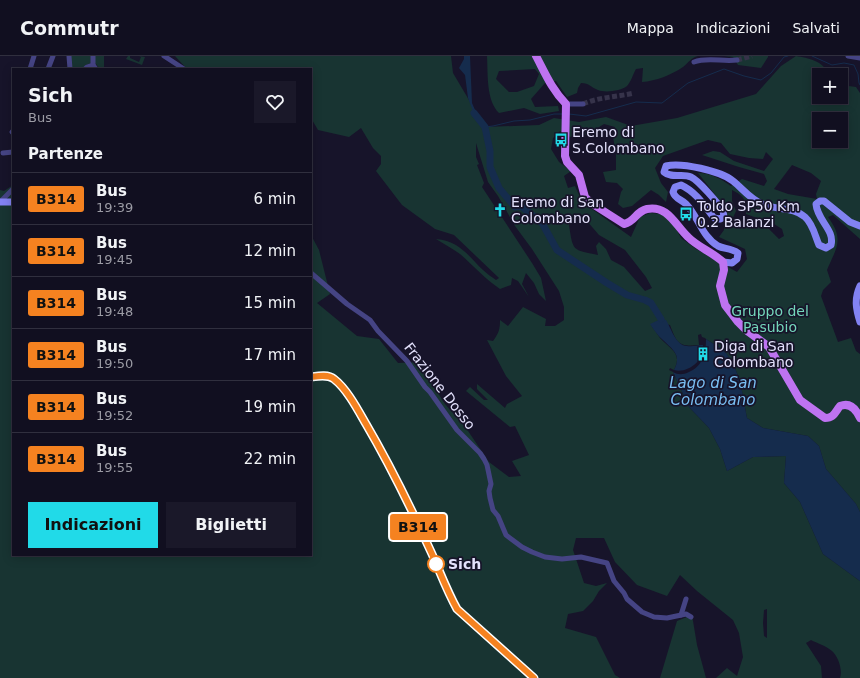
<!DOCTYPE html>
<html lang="it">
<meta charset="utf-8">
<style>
:root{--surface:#110f20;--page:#1a1829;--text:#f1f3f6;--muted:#9c9ca5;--line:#302f3e;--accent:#21dae8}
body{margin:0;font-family:"DejaVu Sans",sans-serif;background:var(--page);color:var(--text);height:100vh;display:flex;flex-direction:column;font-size:15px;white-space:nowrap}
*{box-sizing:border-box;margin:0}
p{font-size:13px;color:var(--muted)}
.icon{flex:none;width:22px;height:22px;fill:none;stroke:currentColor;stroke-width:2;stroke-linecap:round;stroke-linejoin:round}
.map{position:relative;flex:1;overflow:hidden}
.details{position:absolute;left:12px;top:12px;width:300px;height:488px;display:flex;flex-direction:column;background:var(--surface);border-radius:0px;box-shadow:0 2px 10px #0003,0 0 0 1px var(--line)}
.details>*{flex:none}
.badge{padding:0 8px;border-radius:3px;font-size:14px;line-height:26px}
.tools{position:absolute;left:812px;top:12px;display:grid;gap:8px}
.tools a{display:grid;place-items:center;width:36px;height:36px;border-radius:0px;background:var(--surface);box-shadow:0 2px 10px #0003,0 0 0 1px var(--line);font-size:20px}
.map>.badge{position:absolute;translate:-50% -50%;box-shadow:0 0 0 2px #fff}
h2{padding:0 16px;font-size:15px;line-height:36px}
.round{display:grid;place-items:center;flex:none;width:42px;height:42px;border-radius:0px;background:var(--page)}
.overview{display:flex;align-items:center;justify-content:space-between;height:68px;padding:0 16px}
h1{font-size:19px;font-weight:800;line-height:30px}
.action{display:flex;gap:8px;margin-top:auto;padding:8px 16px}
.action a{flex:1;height:46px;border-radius:0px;background:var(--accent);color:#111;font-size:16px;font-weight:800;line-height:46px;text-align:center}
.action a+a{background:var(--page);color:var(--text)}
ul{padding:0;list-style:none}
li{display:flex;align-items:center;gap:12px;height:52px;padding:0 16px;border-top:1px solid var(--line)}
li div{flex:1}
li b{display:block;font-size:15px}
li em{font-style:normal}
li .badge{min-width:44px;font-weight:700;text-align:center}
header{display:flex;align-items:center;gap:24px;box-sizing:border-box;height:56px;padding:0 20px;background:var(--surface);border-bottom:1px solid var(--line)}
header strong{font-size:19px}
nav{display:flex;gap:22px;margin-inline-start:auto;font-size:14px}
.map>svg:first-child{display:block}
.green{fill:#183432;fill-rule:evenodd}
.water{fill:#152c4d}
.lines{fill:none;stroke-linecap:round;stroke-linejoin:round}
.stream{stroke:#152c4d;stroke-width:1}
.river{stroke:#152c4d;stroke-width:7}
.street-tunnel{stroke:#36334a;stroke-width:5;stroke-dasharray:5 2.5;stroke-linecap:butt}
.street{stroke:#454484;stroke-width:5}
.secondary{stroke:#8282f2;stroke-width:7}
.primary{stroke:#be73f1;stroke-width:8}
.line-casing{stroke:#fff;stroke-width:9}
.line{stroke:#f58220;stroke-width:6}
.stop-dot{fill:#fff;stroke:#f58220;stroke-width:2}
.labels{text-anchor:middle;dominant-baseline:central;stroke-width:3.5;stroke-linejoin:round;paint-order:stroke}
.poi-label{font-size:14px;fill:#e3e1fc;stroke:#17142a;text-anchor:start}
.park-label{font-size:14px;fill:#73d6ba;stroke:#17142a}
.street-label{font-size:14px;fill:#e3e1fc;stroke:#17142a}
.stop-label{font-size:14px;font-weight:bold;fill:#e3e1fc;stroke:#17142a;text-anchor:start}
.water-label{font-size:15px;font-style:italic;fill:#79bdf1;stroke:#17142a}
</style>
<header>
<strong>Commutr</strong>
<nav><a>Mappa</a><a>Indicazioni</a><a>Salvati</a></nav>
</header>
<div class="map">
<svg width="860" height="622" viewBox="0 0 860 622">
<rect width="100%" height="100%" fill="#17142a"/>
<g class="green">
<path d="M71 0H91V7L86 9 83 13H71Z"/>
<path d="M94 0H104V13H100L95 7Z"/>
<path d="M128 0H130V2L139 6 141 1 139 0 145 1 142 9 126 3Z"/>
<path d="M175 0H451L453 17 485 71 539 69 554 62 579 66 606 61 631 70 677 62 756 38 781 10 796 0C808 2 824 5 829 19H819V41H841V29L856 31 860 37V183L833 159 828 161C845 184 836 192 827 214L831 226 823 234 821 240 838 286 851 282 856 295 860 298V456L856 448 826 413 819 390 808 380 763 372 747 362C743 340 740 312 724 295 719 290 711 287 706 283L705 282 702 281 701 278 698 279 699 289C678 291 677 287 670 269L656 266 651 269C654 273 657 278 660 282 670 293 683 297 674 314L670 312 669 314 673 316 689 351 709 372 720 393 727 415 753 401 786 400 784 427 800 446 823 498 860 525V622H840C843 614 838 600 832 595 826 590 817 587 811 584L806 587 821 610 822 622H716L727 612 737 620 743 601 739 577 733 564 697 535 680 519 667 540 637 529 615 506 604 482H576L573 494 584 527 596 530 607 527 599 535 593 545 583 555 568 558 565 572 596 581 615 619 620 622H0V134L4 135 13 129V499H311V179L319 194 330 238 317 247 357 280 379 283 398 307 418 306 445 348 466 372 489 406 509 421 521 420 512 405 529 399 515 370 510 371 466 335 470 331 484 344H488L477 333V328L505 352 507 348 522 340 506 320 487 284 493 285C499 277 500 273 500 264L508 270 523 251 546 263 545 270H555L564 264V251L559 235 532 193 515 170 498 140 488 126 476 87V101L479 108 477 109 484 127 482 131 532 207 541 222 546 245 539 238 534 227 526 217 522 228 529 241 518 225 512 222 511 229 500 233C485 223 474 210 460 198 453 193 444 188 436 183 460 185 468 200 483 214 487 218 492 221 496 224L499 222 454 179 435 173 402 149 376 115 381 108V100L373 92 361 72 349 81 318 74 311 62V13H187ZM819 63H841V85H819ZM604 68 615 71 613 81 616 98V114L603 116 606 126 617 127 623 133 621 136 618 148 623 152 632 150 651 134 659 139 666 146 668 136 661 127 655 112 663 100 708 84 721 87 730 98 749 102 763 103 766 96 773 103 764 115 734 105 720 96 713 95 702 99 739 111 764 118 767 125 764 130 742 123 731 130C721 123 711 117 698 117L724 150V174L719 181 745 193 747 203 737 216 696 193 681 182 672 165 661 158 650 157 640 161 631 181 582 146 575 130 568 132 564 120 571 115 559 106 551 93 553 82 560 75 570 81 575 79H586ZM792 109 811 117 821 125 816 138 817 143 788 138 774 133ZM732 134C744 140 747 144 746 158L774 168 782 173 784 180 779 183 767 171H738L731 166 736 155 732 145ZM580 157 599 179 625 194 646 221 652 232 645 235 624 211 611 204 606 193 599 186 596 190 598 199C572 194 573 195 569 169L573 162ZM767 553V582L764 580 763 567 764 554Z"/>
<path d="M487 0H698C691 2 689 6 683 11 671 19 656 25 642 26L643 12 636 13C633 18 631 26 627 30 621 35 605 37 598 34 590 31 590 27 581 27L578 32 577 37 567 41 556 25 545 27 531 43 535 51 558 50 559 55 540 58 524 52 499 57C486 44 488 18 487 0ZM535 13 539 18 534 30 517 36H509L496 23 499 15Z"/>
<path d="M724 0H768V1L761 12 738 9 733 1Z"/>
<path d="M692 559 697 589 706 622H660L677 565Z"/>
</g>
<g class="water">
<path d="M464 0H470L472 47 475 54 482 63 477 66 468 42 465 19 459 12 464 3Z"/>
<path d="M661 263 666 264C671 272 676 290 687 290 692 291 698 289 703 289 706 304 687 318 674 314 682 299 673 294 663 284 658 280 654 274 650 268Z"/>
<path d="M706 283C711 287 719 290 724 295 740 312 743 340 747 362L763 372 808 380 819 390 826 413 856 448 860 456V525L823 498 800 446 784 427 786 400 753 401 727 415 720 393 709 372 689 351 673 316C678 319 683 319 689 316 703 310 706 297 706 283Z"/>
</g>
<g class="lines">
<g class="stream">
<path d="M812 0 832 9 844 7 854 9 858 18 859 27 860 29"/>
<path d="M569 58 586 60 636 46 662 47 688 27 724 13 744 20 761 24 771 17 784 1 788 0"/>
<path d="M485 71 493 70 514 65 530 64 554 58H562"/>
</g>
<path class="river" d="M474 57 485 71 490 95V111L499 132 515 151 521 150 542 167 557 194 607 227 627 239 645 244 651 247 661 263"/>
<g class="street-tunnel">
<path d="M737 4 752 0"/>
<path d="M583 48C599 41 617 41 634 37"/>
</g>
<g class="street">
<path d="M69 0 70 13"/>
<path d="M93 0V9"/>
<path d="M164 0 184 13"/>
<path d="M848 0 860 2"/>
<path d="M694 6C707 1 723 6 737 4"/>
<path d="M30 13 34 0"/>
<path d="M48 13 53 0"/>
<path d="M85 13 87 11 93 9 96 13"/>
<path d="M566 48H583"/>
<path d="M12 76 13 75"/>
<path d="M3 97 13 96"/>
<path d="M0 146 13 133"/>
<path d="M311 217 347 248 370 264 378 275 407 305 425 331 430 336 457 374 480 397 484 403 487 409 491 428 489 435 490 442 493 454 498 460 506 479 522 491 532 496 545 501 562 503 581 501 607 507 614 525 624 537 627 543 642 556 654 561 667 562 686 558 691 561"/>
<path d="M681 559 686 543"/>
</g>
<g class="secondary">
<path d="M0 146H13"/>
<path d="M723 206 732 207 737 203 738 197C731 192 724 193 718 190 702 181 698 160 686 148 681 143 675 143 673 136L675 131 681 129C696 136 704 149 714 162L720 163 724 161 723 155C719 148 698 124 691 121 682 117 672 123 664 116L666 110C681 106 721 115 733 125 743 133 750 143 762 148 775 154 794 151 805 161 813 168 815 180 819 189L826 192 831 189C835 174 817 164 816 148L820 145H824L850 166 860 170"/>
<path d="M860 230C854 243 856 253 860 266"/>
<path d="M311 321C318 320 328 318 334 323 346 332 357 353 364 365 390 408 411 453 432 498 440 516 447 535 457 553L534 622"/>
</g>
<path class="primary" d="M536 0C545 17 552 34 566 48L565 100 567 106 579 119 585 141 591 147 624 168C636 165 635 156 647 153 668 149 675 169 688 181 698 191 712 196 723 206L724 214 720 230 725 249 738 266 746 274 769 291 800 344 825 362C834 362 835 356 840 350 850 346 856 353 860 362"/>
</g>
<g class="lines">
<g class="line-casing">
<path id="line" d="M311 321C318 320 328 318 334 323 347 333 358 354 366 368 390 409 412 454 432 498 440 516 447 535 457 553L534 622"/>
</g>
<use href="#line" class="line"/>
</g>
<defs>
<g id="bus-bare" transform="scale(1.08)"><path d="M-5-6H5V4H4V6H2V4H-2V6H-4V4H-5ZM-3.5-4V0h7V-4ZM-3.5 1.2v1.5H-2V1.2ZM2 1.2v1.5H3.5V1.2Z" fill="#21dae8" stroke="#17142a" stroke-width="2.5" paint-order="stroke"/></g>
<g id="church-bare" transform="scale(1.08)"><path d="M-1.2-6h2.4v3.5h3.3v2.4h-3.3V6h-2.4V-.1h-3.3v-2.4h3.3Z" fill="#21dae8" stroke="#17142a" stroke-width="2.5" paint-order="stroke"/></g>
<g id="building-bare" transform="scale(1.08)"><path d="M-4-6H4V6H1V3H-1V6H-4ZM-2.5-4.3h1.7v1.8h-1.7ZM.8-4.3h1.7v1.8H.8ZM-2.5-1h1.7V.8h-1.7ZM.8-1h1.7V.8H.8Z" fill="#21dae8" stroke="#17142a" stroke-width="2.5" paint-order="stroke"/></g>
</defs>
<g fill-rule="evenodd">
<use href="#bus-bare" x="561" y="84"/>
<use href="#church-bare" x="500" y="154"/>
<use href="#bus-bare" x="686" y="158"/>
<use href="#building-bare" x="703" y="298"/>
</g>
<circle class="stop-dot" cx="436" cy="508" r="8"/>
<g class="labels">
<g class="poi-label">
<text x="572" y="76">Eremo di<tspan x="572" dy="16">S.Colombano</tspan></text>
<text x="511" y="146">Eremo di San<tspan x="511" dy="16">Colombano</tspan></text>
<text x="697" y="150">Toldo SP50 Km<tspan x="697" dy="16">0.2 Balanzi</tspan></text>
<text x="714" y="290">Diga di San<tspan x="714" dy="16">Colombano</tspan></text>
</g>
<g class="park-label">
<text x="770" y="255">Gruppo del<tspan x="770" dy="16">Pasubio</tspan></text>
</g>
<g class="street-label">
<text transform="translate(440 330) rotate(52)">Frazione Dosso</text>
</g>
<g class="stop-label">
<text x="448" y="508">Sich</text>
</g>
<g class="water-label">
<text x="713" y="327">Lago di San<tspan x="713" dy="17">Colombano</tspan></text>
</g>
</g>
</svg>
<div class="tools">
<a>+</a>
<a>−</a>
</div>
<b class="badge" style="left:418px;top:471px;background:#f58220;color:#111">B314</b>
<section class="details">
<div class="overview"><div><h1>Sich</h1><p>Bus</p></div><a class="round"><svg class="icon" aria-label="heart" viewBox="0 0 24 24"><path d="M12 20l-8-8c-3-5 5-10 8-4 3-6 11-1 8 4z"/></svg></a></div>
<h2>Partenze</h2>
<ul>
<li><span class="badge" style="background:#f58220;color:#111">B314</span><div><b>Bus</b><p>19:39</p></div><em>6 min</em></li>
<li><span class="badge" style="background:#f58220;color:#111">B314</span><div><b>Bus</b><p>19:45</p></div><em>12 min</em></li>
<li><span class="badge" style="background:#f58220;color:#111">B314</span><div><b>Bus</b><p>19:48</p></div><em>15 min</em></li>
<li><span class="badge" style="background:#f58220;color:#111">B314</span><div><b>Bus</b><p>19:50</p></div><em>17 min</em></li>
<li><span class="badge" style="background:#f58220;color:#111">B314</span><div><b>Bus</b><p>19:52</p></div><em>19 min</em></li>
<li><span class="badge" style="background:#f58220;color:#111">B314</span><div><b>Bus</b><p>19:55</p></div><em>22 min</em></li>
</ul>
<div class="action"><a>Indicazioni</a><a>Biglietti</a></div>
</section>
</div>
